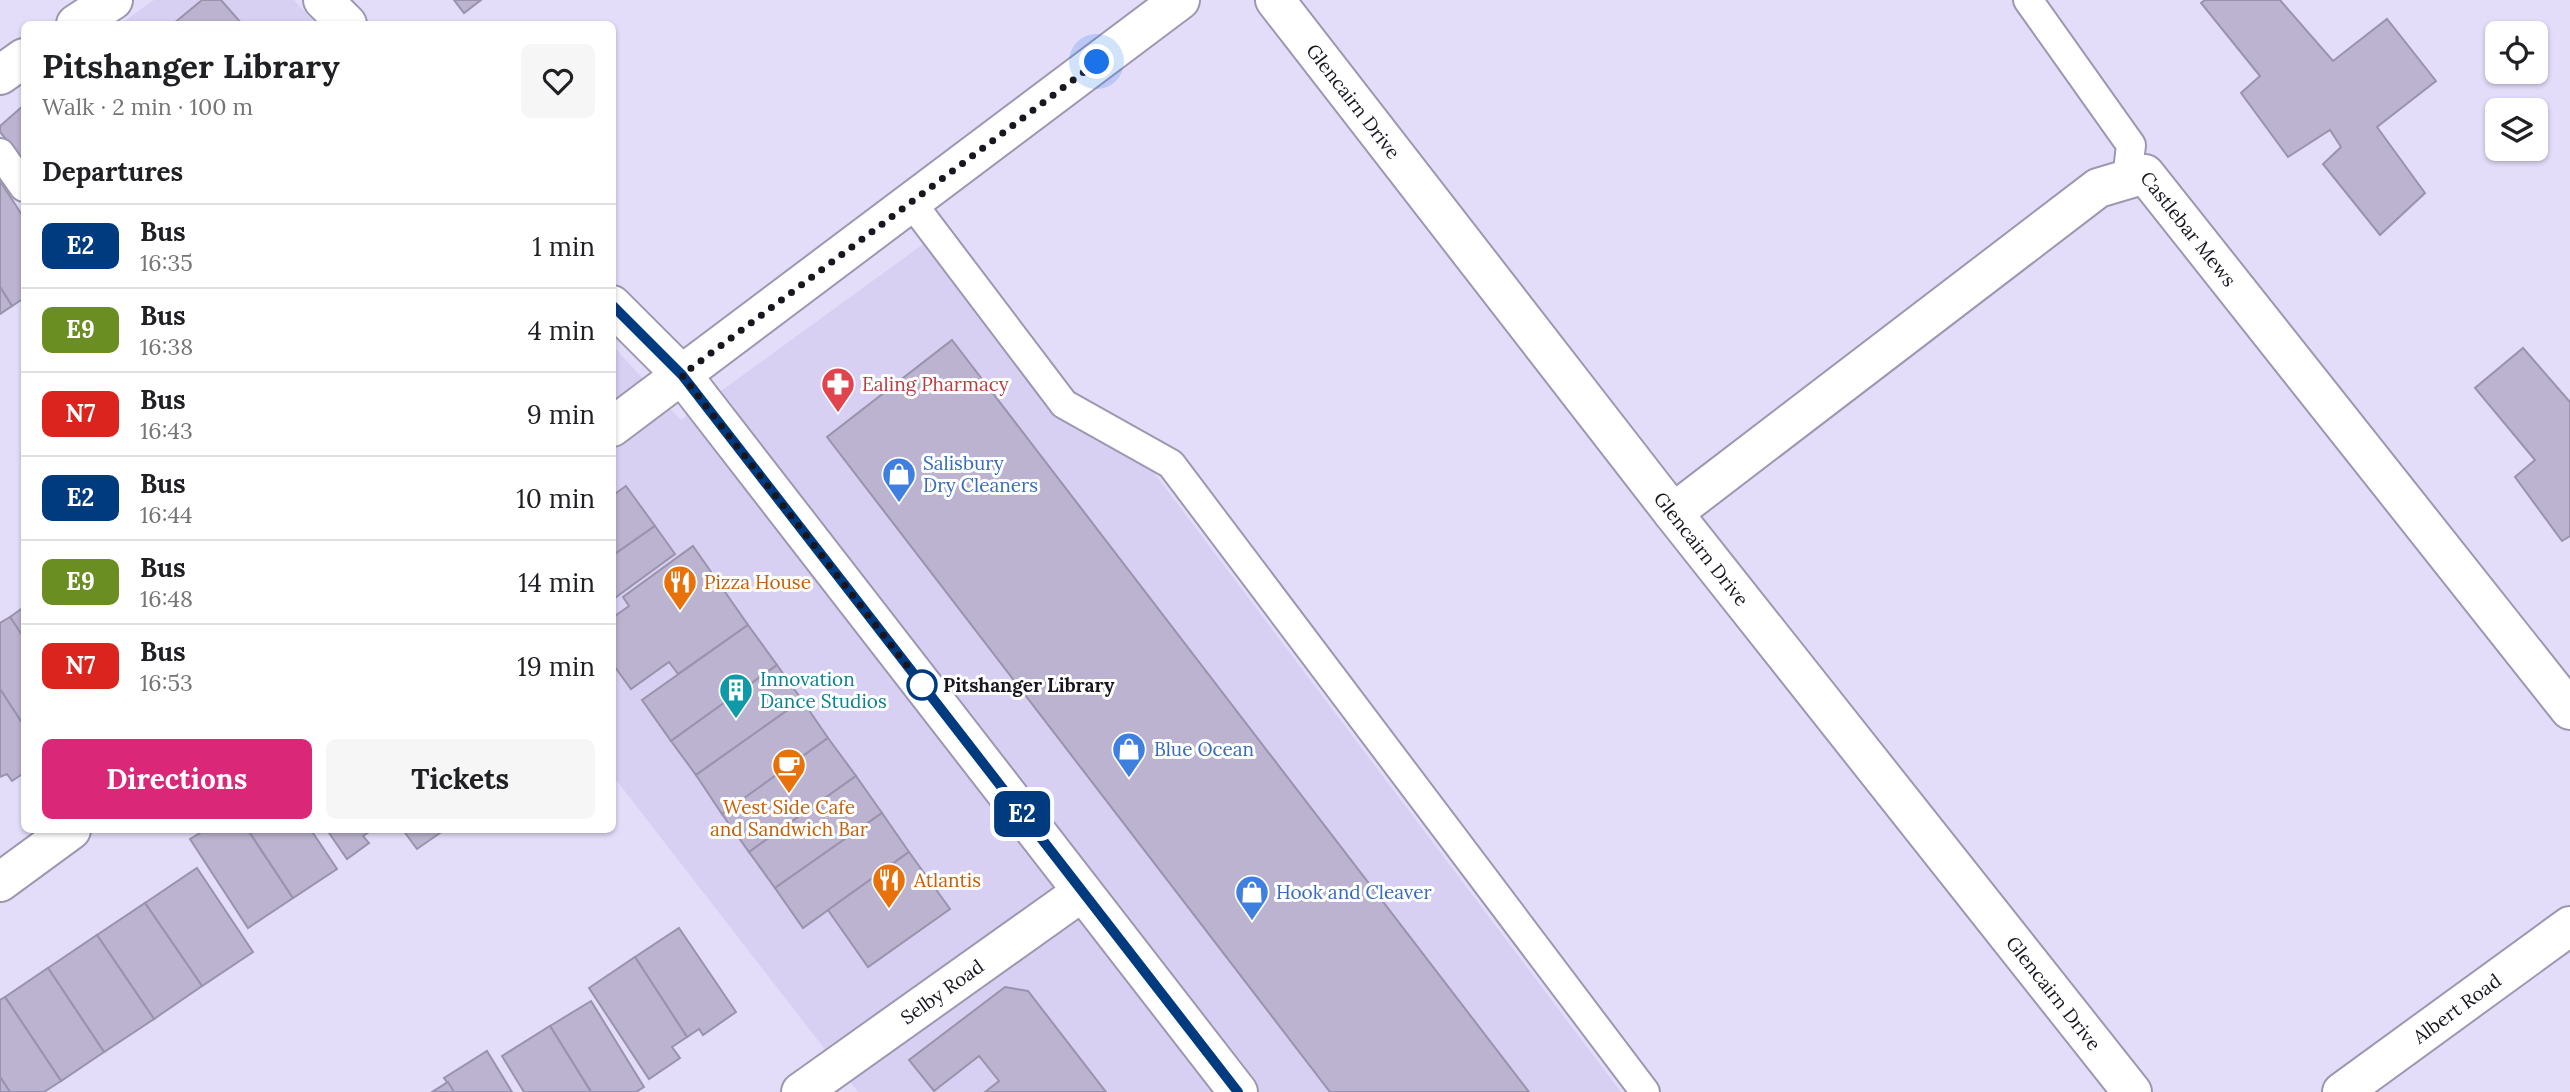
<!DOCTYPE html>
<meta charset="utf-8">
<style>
:root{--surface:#fff;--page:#f6f6f6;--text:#202124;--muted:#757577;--line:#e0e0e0;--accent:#db2777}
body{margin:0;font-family:Lora,serif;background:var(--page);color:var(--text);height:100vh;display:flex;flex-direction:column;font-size:26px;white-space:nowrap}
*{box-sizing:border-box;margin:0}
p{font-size:23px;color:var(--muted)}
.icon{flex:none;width:38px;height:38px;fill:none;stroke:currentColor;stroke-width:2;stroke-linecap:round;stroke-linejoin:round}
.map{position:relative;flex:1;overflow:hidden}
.panel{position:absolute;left:21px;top:21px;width:595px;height:812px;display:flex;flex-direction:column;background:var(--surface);border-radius:10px;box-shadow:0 2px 5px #0004}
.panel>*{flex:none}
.badge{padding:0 14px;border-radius:10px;font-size:24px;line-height:46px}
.tools{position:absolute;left:2485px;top:21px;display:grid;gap:14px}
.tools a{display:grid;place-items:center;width:63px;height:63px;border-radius:10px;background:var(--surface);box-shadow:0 2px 5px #0004;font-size:35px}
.you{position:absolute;width:35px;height:35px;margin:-18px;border:5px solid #fff;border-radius:50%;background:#1a73e8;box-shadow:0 0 0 10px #1a73e833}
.map>.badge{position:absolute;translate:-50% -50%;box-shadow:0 0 0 4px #fff}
h2{padding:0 21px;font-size:26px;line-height:63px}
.round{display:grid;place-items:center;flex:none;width:74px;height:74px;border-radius:10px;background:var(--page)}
.overview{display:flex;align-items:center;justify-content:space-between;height:119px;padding:0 21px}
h1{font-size:33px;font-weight:800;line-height:52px}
.primary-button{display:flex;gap:14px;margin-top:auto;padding:14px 21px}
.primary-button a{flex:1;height:80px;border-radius:10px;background:var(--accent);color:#fff;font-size:28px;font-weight:800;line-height:80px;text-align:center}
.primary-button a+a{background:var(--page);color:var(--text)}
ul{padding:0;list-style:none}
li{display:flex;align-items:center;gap:21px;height:84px;padding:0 21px;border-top:2px solid var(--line)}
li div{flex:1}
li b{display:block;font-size:26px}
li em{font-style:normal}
li .badge{min-width:77px;font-weight:700;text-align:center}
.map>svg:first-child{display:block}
.built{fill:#d8d0f3}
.building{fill:#bbb3cf;stroke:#9a93ac;stroke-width:2}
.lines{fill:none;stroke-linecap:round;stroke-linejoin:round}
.service-casing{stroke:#9d97b0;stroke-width:32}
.minor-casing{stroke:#9d97b0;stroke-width:42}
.tertiary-casing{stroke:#9d97b0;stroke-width:42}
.service{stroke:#fff;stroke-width:28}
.minor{stroke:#fff;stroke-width:38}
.tertiary{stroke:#fff;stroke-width:38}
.line-casing{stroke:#fff;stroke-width:16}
.line{stroke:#003b80;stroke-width:10}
.walk{stroke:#191620;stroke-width:7;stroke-dasharray:0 12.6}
.stop-dot{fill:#fff;stroke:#003b80;stroke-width:3.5}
.labels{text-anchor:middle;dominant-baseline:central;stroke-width:6;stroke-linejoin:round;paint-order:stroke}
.street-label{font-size:19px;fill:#191620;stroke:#fff}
.health-label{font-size:19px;fill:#be3a42;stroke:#fff;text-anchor:start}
.shop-label{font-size:19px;fill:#366cbe;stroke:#fff;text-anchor:start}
.food-label{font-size:19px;fill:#c56008;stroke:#fff;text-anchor:start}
.culture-label{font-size:19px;fill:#0d838f;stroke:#fff;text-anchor:start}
.stop-label{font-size:19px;font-weight:bold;fill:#191620;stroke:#fff;text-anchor:start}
</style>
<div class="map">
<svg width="2570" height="1092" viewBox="0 0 2570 1092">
<rect width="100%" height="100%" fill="#e4ddf9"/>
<g class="built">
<path d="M154 0H294L316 24H120Z"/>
<path d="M933 237 1057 405 1146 462 1621 1092H858L613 776V346L681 420Z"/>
</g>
<g class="building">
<path d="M202 0H221L242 24H173Z"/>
<path d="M454 0H481L464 13Z"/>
<path d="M2205 0H2280L2333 61 2387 19 2436 81 2377 127 2425 193 2380 235 2323 164 2341 147 2330 130 2288 157 2241 93 2260 76 2201 3Z"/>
<path d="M24 105V161L0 132V126Z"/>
<path d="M0 181 24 218V298L12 306 0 287Z"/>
<path d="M0 287 12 306 0 314Z"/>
<path d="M952 340 1529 1092H1330L827 437Z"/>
<path d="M2523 348 2570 402V536L2562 541 2515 477 2535 460 2475 388Z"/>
<path d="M626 486 655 526 612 556V496Z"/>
<path d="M655 526 675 554 612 600V556Z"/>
<path d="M693 546 748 625 678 674 669 662 631 689 612 663V618L629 606 623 597Z"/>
<path d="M24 607V638L10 617Z"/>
<path d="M10 617 24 638V726L0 689V623Z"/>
<path d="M748 625 777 665 671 741 642 700Z"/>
<path d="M777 665 802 700 696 775 671 741Z"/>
<path d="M0 689 24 726V773L12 781 7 774 0 777Z"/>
<path d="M802 700 828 738 722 814 696 775Z"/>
<path d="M828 738 856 776 749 852 722 814Z"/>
<path d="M856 776 882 813 775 888 749 852Z"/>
<path d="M882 813 909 852 803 928 775 888Z"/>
<path d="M205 830H248L293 898 248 928 190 839Z"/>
<path d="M248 830H311L337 869 293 898Z"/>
<path d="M327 830H372L363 836 369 843 347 859Z"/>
<path d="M403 830H441L443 831 417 849Z"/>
<path d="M909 852 950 909 868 967 828 910Z"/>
<path d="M197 868 253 952 202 986 145 903Z"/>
<path d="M145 903 202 986 154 1019 97 935Z"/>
<path d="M679 928 736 1012 703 1035 699 1029 687 1037 635 957Z"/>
<path d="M97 935 154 1019 104 1052 48 968Z"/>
<path d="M635 957 687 1037 672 1047 680 1058 649 1079 589 988Z"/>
<path d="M48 968 104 1052 61 1081 5 997Z"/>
<path d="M1005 987 1028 991 1106 1092H985L999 1081 979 1056 934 1091 909 1060Z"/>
<path d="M5 997 61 1081 44 1092H10L0 1077V1000Z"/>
<path d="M591 1001 644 1087 636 1092H591L550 1026Z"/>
<path d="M550 1026 591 1092H524L502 1056Z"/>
<path d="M487 1051 512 1092H454L444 1078Z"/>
<path d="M0 1077 10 1092H0Z"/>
<path d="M448 1082 454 1092H432Z"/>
</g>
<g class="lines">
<g class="service-casing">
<g id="service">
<path d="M2028 0 2131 145 2127 180"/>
<path d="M0 153 24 187"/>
<path d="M911 202 1064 404 1171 464 1645 1092"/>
</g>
</g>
<g class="minor-casing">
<g id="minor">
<path id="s1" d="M1275 0 1673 513 2132 1092"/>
<path d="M76 24 113 0"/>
<path d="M0 75 24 58"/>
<path d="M612 427 1180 0"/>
<path id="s2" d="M1673 513 2098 188 2145 174 2570 710"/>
<path d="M0 882 71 830"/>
<path id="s3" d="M801 1092 1082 892"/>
<path id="s4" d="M2342 1092 2570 926"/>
</g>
</g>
<g class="tertiary-casing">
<g id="tertiary">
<path d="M323 0 347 24"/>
<path d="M612 305 682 375 1238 1092"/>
</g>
</g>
<use href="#service" class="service"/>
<use href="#minor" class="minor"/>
<use href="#tertiary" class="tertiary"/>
</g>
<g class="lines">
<g class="line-casing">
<path id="line" d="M612 305 682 375 1238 1092"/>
</g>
<use href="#line" class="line"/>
<path class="walk" d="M922 685 682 375 1097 62"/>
</g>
<defs>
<g id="pharmacy-pin" transform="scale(1.75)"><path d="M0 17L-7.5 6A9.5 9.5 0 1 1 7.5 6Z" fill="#e0444e" stroke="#fff"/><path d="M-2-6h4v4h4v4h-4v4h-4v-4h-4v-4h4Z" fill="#fff"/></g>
<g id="shop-pin" transform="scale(1.75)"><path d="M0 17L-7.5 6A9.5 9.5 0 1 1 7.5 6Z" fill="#3f7fe0" stroke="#fff"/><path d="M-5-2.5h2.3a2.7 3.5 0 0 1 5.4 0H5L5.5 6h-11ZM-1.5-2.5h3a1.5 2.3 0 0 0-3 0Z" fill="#fff"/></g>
<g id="restaurant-pin" transform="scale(1.75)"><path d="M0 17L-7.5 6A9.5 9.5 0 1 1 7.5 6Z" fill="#e8710a" stroke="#fff"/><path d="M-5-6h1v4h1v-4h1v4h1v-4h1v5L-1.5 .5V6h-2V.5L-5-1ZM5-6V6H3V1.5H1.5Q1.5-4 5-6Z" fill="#fff"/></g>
<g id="building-pin" transform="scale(1.75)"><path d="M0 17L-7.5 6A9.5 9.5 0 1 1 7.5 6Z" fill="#0f9aa8" stroke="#fff"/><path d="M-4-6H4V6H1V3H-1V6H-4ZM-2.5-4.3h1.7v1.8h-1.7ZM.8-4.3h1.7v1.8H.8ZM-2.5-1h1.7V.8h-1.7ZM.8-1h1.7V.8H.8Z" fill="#fff"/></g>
<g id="cafe-pin" transform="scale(1.75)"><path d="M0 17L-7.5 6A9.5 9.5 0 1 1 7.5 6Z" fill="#e8710a" stroke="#fff"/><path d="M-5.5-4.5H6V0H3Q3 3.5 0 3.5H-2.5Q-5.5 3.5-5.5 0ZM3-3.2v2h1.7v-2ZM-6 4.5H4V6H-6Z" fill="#fff"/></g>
</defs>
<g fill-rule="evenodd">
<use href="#pharmacy-pin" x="838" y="384"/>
<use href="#shop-pin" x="899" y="474"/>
<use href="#restaurant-pin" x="680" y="582"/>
<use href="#building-pin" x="736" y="690"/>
<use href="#shop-pin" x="1129" y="749"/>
<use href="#cafe-pin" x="789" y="765"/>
<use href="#restaurant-pin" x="889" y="880"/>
<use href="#shop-pin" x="1252" y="892"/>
</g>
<circle class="stop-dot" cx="922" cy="685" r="14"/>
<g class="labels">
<g class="street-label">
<text stroke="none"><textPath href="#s1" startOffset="128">Glencairn Drive</textPath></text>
<text stroke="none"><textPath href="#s2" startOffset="654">Castlebar Mews</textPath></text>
<text stroke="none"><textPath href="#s1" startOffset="695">Glencairn Drive</textPath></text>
<text stroke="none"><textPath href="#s3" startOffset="173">Selby Road</textPath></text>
<text stroke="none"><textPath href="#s1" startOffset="1262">Glencairn Drive</textPath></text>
<text stroke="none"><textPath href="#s4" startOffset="142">Albert Road</textPath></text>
</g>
<g class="health-label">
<text x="862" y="384">Ealing Pharmacy</text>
</g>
<g class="shop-label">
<text x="923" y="463">Salisbury<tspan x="923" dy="22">Dry Cleaners</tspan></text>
<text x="1154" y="749">Blue Ocean</text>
<text x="1276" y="892">Hook and Cleaver</text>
</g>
<g class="food-label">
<text x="704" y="582">Pizza House</text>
<text x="789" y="807" text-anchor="middle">West Side Cafe<tspan x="789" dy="22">and Sandwich Bar</tspan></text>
<text x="914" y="880">Atlantis</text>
</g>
<g class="culture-label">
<text x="760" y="679">Innovation<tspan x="760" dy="22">Dance Studios</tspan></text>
</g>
<g class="stop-label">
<text x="943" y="685">Pitshanger Library</text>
</g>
</g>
</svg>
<div class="tools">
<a><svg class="icon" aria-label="locate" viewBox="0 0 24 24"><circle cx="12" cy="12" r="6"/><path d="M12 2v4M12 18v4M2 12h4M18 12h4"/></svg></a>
<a><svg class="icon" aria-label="layers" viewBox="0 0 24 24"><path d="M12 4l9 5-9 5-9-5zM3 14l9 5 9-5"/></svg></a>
</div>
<div class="you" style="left:1097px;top:62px"></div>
<b class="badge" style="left:1022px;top:814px;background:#003b80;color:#fff">E2</b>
<section class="panel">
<div class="overview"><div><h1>Pitshanger Library</h1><p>Walk · 2 min · 100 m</p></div><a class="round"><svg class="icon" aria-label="heart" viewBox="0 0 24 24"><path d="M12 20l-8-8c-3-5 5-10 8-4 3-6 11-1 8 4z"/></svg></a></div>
<h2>Departures</h2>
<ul>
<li><span class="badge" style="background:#003b80;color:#fff">E2</span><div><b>Bus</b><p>16:35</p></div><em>1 min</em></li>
<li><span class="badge" style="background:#6b8e23;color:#fff">E9</span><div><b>Bus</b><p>16:38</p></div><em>4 min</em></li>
<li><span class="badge" style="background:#dc241f;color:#fff">N7</span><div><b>Bus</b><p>16:43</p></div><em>9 min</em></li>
<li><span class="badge" style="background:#003b80;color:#fff">E2</span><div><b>Bus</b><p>16:44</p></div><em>10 min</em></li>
<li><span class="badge" style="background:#6b8e23;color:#fff">E9</span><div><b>Bus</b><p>16:48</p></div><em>14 min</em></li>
<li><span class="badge" style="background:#dc241f;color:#fff">N7</span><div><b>Bus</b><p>16:53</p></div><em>19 min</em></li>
</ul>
<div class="primary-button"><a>Directions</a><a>Tickets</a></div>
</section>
</div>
